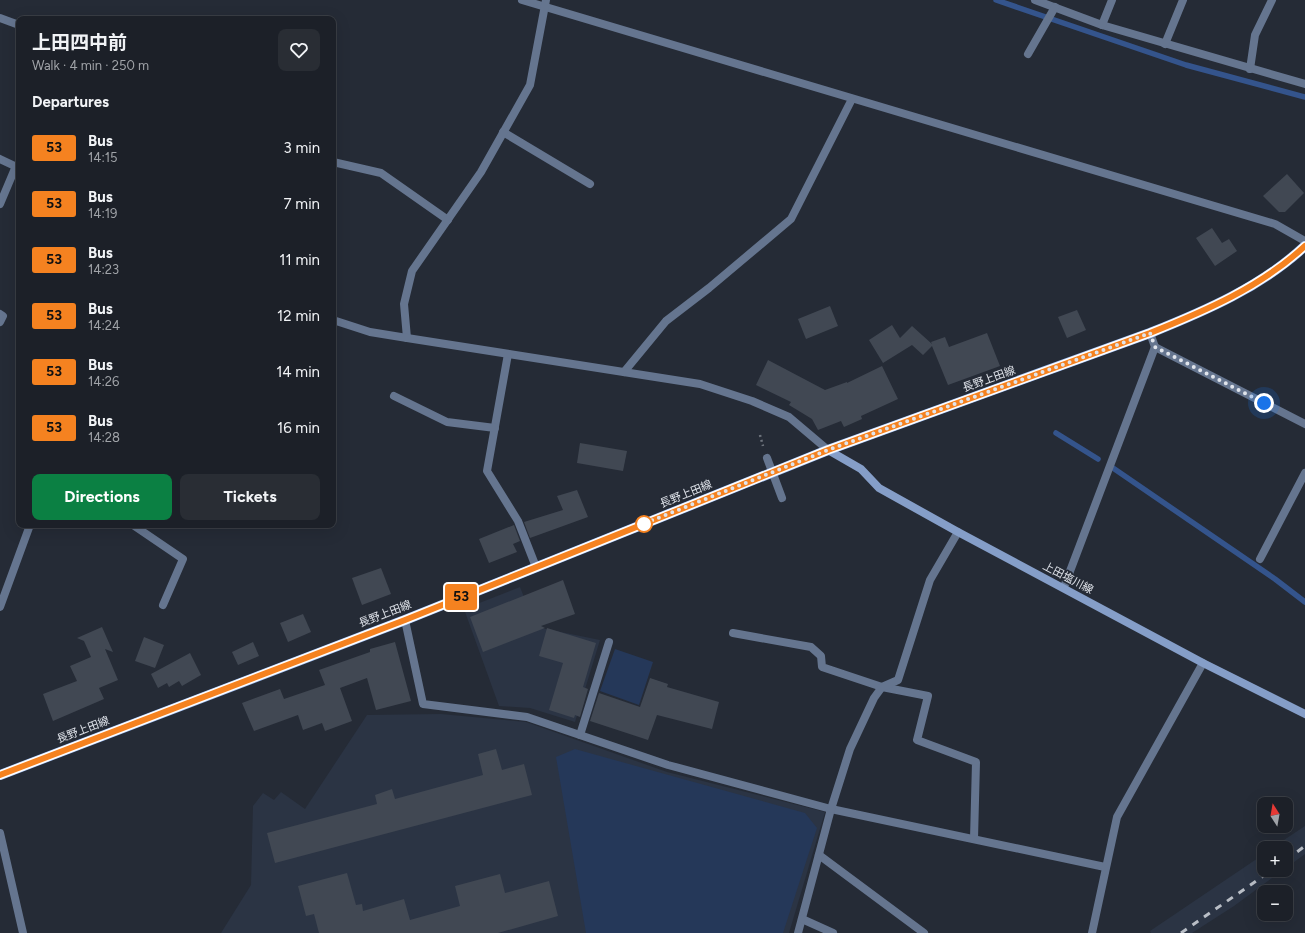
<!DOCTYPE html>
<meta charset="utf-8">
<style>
:root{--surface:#1c2028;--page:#292d34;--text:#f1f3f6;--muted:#a0a3a8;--line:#3a3e45;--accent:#0b8043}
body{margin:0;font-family:Figtree,"Noto Sans JP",sans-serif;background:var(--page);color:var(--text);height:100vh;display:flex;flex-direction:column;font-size:15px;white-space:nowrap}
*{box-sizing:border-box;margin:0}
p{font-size:13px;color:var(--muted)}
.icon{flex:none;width:22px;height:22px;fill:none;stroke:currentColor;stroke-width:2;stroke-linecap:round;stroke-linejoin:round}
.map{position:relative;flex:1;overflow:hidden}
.details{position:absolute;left:16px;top:16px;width:320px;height:512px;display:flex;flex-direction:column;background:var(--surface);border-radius:8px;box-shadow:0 4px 16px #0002,0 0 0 1px var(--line)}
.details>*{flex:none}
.badge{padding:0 8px;border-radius:3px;font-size:14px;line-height:26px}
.needle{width:26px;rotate:349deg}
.controls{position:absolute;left:1257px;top:797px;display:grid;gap:8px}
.controls a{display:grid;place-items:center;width:36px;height:36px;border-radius:8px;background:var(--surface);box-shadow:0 4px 16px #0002,0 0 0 1px var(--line);font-size:20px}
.you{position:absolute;width:20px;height:20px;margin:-10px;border:3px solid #fff;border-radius:50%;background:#1a73e8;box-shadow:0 0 0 6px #1a73e833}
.map>.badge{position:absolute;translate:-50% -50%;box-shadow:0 0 0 2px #fff}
h2{padding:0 16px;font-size:15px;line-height:36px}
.round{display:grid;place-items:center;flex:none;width:42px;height:42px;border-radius:8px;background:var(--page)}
.headline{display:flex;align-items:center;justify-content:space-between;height:68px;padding:0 16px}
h1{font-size:19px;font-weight:700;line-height:30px}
.button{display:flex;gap:8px;margin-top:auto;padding:8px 16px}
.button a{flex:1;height:46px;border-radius:8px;background:var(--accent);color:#fff;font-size:16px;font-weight:700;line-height:46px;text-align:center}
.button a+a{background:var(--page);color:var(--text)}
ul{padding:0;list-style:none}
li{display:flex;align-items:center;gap:12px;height:56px;padding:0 16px}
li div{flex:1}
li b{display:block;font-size:15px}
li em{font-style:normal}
li .badge{min-width:44px;font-weight:700;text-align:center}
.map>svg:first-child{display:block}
.built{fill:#2b3444}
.green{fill:#253859}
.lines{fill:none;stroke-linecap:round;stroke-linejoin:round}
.stream{stroke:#34548c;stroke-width:5.5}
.building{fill:#414853}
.path{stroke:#6e747d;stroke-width:2.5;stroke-dasharray:2 3;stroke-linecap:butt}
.service{stroke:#65758f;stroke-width:8}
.pedestrian{stroke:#65758f;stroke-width:8}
.minor{stroke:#65758f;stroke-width:8}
.tertiary{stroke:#65758f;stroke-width:8}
.secondary{stroke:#859ec8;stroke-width:8}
.primary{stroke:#9ebef4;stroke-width:10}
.rail{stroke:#b9bec6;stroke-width:3;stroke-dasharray:7 7;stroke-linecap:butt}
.line-casing{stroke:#fff;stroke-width:9}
.line{stroke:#f58220;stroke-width:6}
.walk{stroke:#e0e4eb;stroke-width:4;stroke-dasharray:0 7.2}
.stop-dot{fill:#fff;stroke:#f58220;stroke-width:2}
.labels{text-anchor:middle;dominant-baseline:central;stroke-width:3.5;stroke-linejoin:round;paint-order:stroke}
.street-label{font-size:11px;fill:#e0e4eb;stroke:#252b36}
</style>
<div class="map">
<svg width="1305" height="933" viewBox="0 0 1305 933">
<rect width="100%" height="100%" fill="#252b36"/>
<g class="built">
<path d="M520 587 536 627 600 640 575 722 530 708 499 706 464 609Z"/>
<path d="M441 714 526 722 667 772 825 812 789 933H221L251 885 253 806 263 793 274 800 281 792 305 809 367 715Z"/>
<path d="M1305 826V854L1286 868V848H1272Z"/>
<path d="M1264 854V870H1283L1234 906 1192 933H1151L1150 931Z"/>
</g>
<g class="green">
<path d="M615 649 653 662 639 705 600 691Z"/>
<path d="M575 749 805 813 817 828 783 933H586L556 757Z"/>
</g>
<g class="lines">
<g class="stream">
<path d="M996 0 1186 65 1305 97"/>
<path d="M1056 433 1098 459"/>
<path d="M1113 468 1275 579 1305 602"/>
</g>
</g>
<g class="building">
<path d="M1287 174 1304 193 1285 212H1279L1263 196Z"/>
<path d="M1212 228 1222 243 1229 239 1237 251 1215 266 1196 238Z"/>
<path d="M830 306 838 326 806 339 798 319Z"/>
<path d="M1077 310 1086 330 1067 338 1058 317Z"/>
<path d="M892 325 900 338 912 326 932 344 931 342 945 337 949 347 987 333 1000 366 948 385 932 346 923 355 912 345 883 363 869 340Z"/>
<path d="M768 360 825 390 847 382V383L882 366 898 399 861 416 862 419 844 427 841 421 818 430 812 419 789 405 791 402 756 385Z"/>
<path d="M580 443 627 451 623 471 577 463Z"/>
<path d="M577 490 588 517 530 538 524 522 563 510 557 496Z"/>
<path d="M514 525 520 541 513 544 517 552 489 563 479 539Z"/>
<path d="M381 568 391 594 362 605 352 578Z"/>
<path d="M563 580 575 614 541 626 545 628 483 652 470 617Z"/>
<path d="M303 614 311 632 288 642 280 623Z"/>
<path d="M102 627 113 652 105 649 118 680 99 688 104 699 53 721 43 694 77 681 70 666 91 657 84 641 77 638Z"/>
<path d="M547 628 596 643 583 687 588 689 580 717 575 715 574 718 549 710 563 663 539 656Z"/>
<path d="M144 637 164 645 155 668 135 661Z"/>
<path d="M253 642 259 656 238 665 232 652Z"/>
<path d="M395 642 411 701 376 710 367 678 340 688 352 721 325 731 322 723 303 730 298 715 254 731 242 703 280 689 284 699 325 685 319 670 370 652V649Z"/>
<path d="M190 653 201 675 182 686 179 681 169 687 167 683 158 688 151 674Z"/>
<path d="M650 678 668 684 667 687 719 702 712 729 657 715 648 740 590 721 599 693 640 707Z"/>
<path d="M496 749 502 770 524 764 532 795 275 863 267 833 377 804 375 795 392 789 395 799 483 775 478 754Z"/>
<path d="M347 873 356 905 362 904 363 911 404 899 410 920 460 906 455 886 500 874 505 893 549 881 558 916 498 933H319L314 914 306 916 298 886Z"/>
</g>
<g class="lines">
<path class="path" d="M760 435 763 446"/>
<g class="service">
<path d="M1250 69 1255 35 1272 0"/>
<path d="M133 525 183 559 163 605"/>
<path d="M1260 559 1305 473"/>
<path d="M733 633 811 647 821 656 822 667 882 687 928 696 917 740 976 762 974 839"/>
<path d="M580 735 609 642"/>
<path d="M831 809 1105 867"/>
<path d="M819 855 924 933"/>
<path d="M1092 933 1117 817 1203 663"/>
</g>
<path class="pedestrian" d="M767 458 782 498"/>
<g class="minor">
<path d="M522 0 1275 224 1305 241"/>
<path d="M1035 0 1102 25 1305 84"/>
<path d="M0 18 19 25"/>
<path d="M1102 25 1112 0"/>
<path d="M1165 44 1183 0"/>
<path d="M1028 54 1055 7"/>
<path d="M503 132 590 184"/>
<path d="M333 162 381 173 448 220"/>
<path d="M0 204 16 166"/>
<path d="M0 314 3 316 0 322"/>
<path d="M407 338 404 304 412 271 481 172 530 85 546 0"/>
<path d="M508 354 487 471 518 521 536 567"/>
<path d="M624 372 666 321 709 288 791 219 852 99"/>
<path d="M394 396 447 422 495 428"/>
<path d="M1064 587 1155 347 1150 333"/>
<path d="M0 607 30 525"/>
<path d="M405 620 423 704 527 717 668 765 831 809 798 933"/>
<path d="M831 809 850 749 874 698 882 687 898 680 930 580 958 532"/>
<path d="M0 833 23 933"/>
<path d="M802 919 833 933"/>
</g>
<g class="tertiary">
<path d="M0 159 19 168"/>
<path d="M333 320 370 332 407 338 700 384 752 401 789 417 828 450"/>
<path d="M1155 347 1305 424"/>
</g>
<path class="secondary" d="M828 450 861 469 879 488 958 532 1203 663 1305 714"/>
<path class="primary" d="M0 775 405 620 828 450 1150 333C1205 311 1261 287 1305 246"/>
<g class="rail">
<path d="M1286 860 1305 846"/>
<path d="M1181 933 1272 870"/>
</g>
</g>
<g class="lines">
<g class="line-casing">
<path id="line" d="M0 775 405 620 828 450 1150 333C1205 311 1261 287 1305 246"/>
</g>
<use href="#line" class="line"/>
<path class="walk" d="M644 524 638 526 828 450 1150 333 1155 347 1264 403"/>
</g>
<circle class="stop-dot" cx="644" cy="524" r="8"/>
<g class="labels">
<g class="street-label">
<text transform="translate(989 379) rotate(-20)">長野上田線</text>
<text transform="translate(686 494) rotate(-22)">長野上田線</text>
<text transform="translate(1068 578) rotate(28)">上田塩川線</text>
<text transform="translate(385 614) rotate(-21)">長野上田線</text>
<text transform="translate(83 730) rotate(-21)">長野上田線</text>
</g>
</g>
</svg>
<div class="controls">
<a><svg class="needle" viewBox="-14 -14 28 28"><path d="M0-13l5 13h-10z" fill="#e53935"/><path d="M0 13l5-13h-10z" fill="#a0a3a8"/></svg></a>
<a>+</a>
<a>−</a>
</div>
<div class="you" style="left:1264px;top:403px"></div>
<b class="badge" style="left:461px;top:597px;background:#f58220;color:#111">53</b>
<section class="details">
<div class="headline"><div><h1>上田四中前</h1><p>Walk · 4 min · 250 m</p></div><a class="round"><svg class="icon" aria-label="heart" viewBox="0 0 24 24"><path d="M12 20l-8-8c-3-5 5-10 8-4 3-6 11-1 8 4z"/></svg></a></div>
<h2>Departures</h2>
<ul>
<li><span class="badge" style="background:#f58220;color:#111">53</span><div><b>Bus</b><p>14:15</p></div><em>3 min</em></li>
<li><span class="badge" style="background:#f58220;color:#111">53</span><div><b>Bus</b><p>14:19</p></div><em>7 min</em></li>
<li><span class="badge" style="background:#f58220;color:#111">53</span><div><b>Bus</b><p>14:23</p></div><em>11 min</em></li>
<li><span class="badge" style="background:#f58220;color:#111">53</span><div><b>Bus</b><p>14:24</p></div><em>12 min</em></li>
<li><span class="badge" style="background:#f58220;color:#111">53</span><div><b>Bus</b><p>14:26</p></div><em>14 min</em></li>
<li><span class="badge" style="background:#f58220;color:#111">53</span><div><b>Bus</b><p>14:28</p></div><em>16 min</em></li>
</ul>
<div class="button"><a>Directions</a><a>Tickets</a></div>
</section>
</div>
